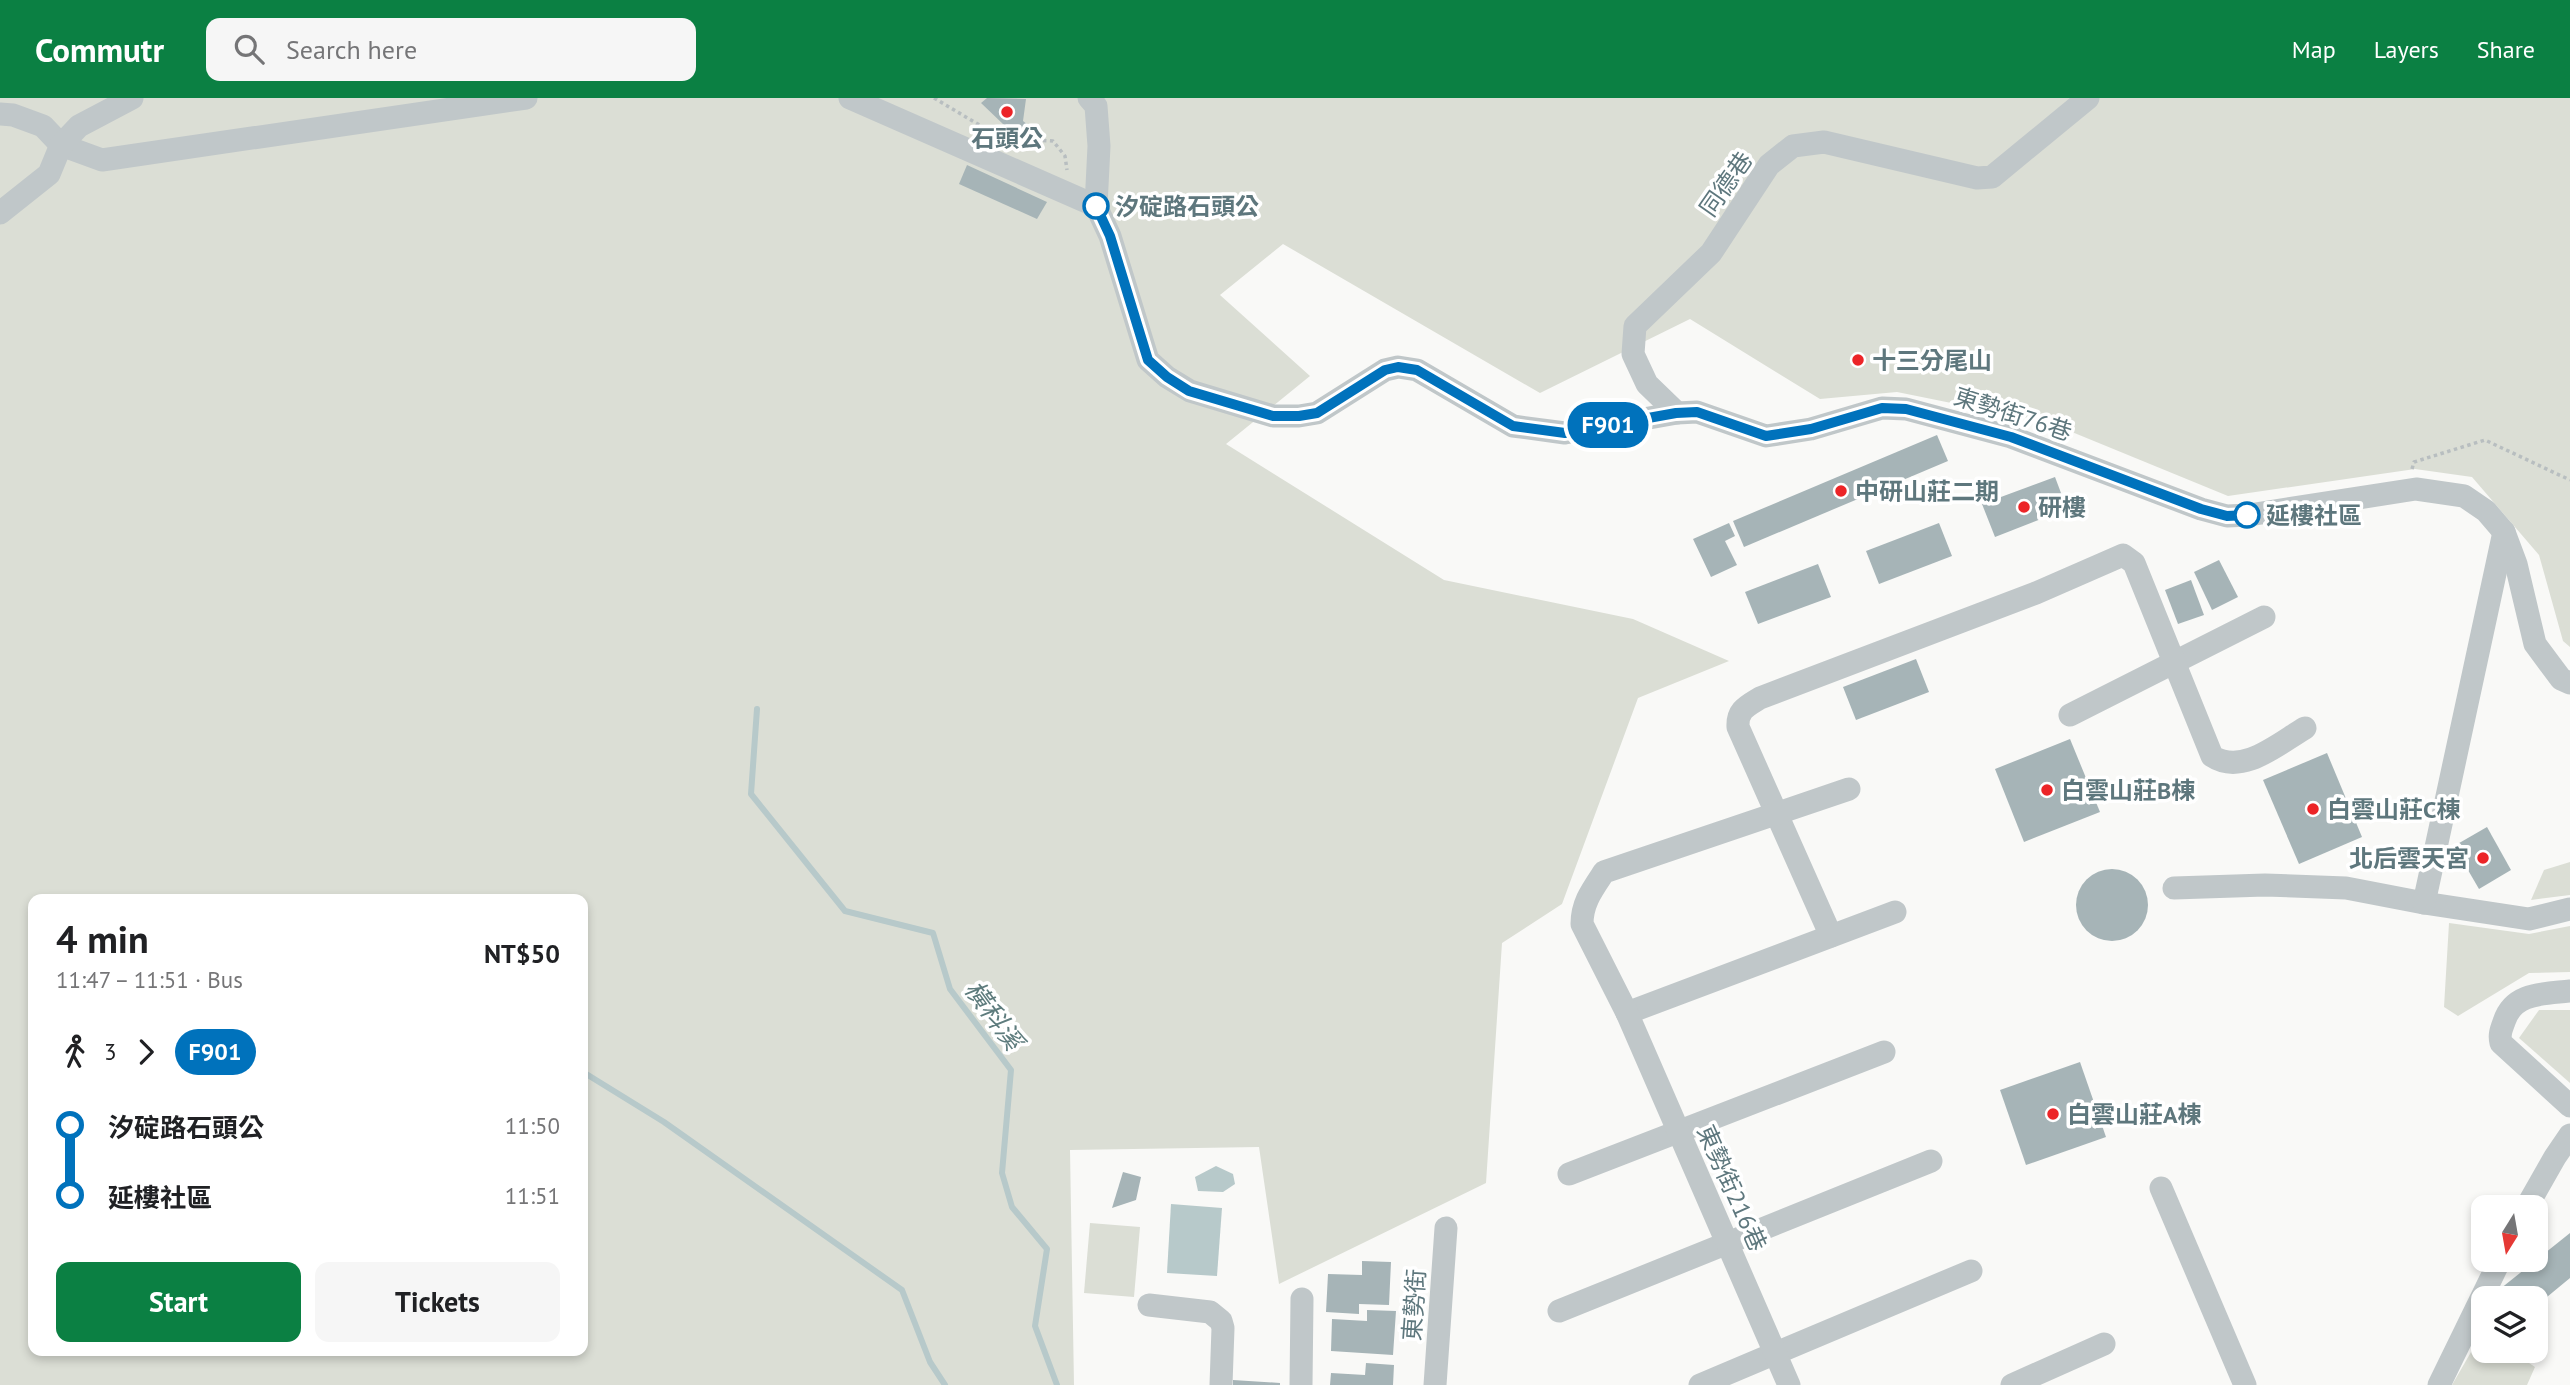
<!DOCTYPE html>
<meta charset="utf-8">
<style>
:root{--surface:#fff;--page:#f6f6f6;--text:#202124;--muted:#757577;--accent:#0b8043}
body{margin:0;font-family:"PT Sans","Noto Sans TC",sans-serif;background:var(--page);color:var(--text);height:100vh;display:flex;flex-direction:column;font-size:26px;white-space:nowrap}
*{box-sizing:border-box;margin:0}
p{font-size:23px;color:var(--muted)}
.icon{flex:none;width:38px;height:38px;fill:none;stroke:currentColor;stroke-width:2;stroke-linecap:round;stroke-linejoin:round}
.map{position:relative;flex:1;overflow:hidden}
.side{position:absolute;left:28px;top:796px;width:560px;height:462px;display:flex;flex-direction:column;background:var(--surface);border-radius:14px;box-shadow:0 4px 10px #0003}
.side>*{flex:none}
.badge{padding:0 14px;border-radius:23px;font-size:24px;line-height:46px}
.needle{width:46px;rotate:191deg}
.buttons{position:absolute;left:2471px;top:1097px;display:grid;gap:14px}
.buttons a{display:grid;place-items:center;width:77px;height:77px;border-radius:14px;background:var(--surface);box-shadow:0 4px 10px #0003;font-size:35px}
.map>.badge{position:absolute;translate:-50% -50%;box-shadow:0 0 0 4px #fff}
.legs{display:flex;align-items:center;gap:10px;height:77px;padding:0 28px;font-size:23px}
.legs p{margin-inline-start:auto}
.headline{display:flex;align-items:center;justify-content:space-between;height:119px;padding:0 28px}
h1{font-size:38px;font-weight:600;line-height:52px}
.action{display:flex;gap:14px;margin-top:auto;padding:14px 28px}
.action a{flex:1;height:80px;border-radius:14px;background:var(--accent);color:#fff;font-size:28px;font-weight:600;line-height:80px;text-align:center}
.action a+a{background:var(--page);color:var(--text)}
ul{padding:0 28px;list-style:none}
li{display:flex;align-items:center;gap:24px;height:70px;font-size:26px}
li i{display:grid;place-items:center;width:10px;height:100%;margin:0 9px;background:currentColor}
li i::after{content:'';width:18px;height:18px;margin:-9px;border:5px solid;border-radius:50%;background:var(--surface)}
li p{margin-inline-start:auto}
li:first-child i{background:linear-gradient(#0000 50%,currentColor 0)}
li:last-child i{background:linear-gradient(currentColor 50%,#0000 0)}
header{display:flex;align-items:center;gap:42px;box-sizing:border-box;height:98px;padding:0 35px;background:var(--accent);color:#fff}
header strong{font-size:33px}
nav{display:flex;gap:38px;margin-inline-start:auto;font-size:24px}
.search{width:490px;height:63px;background:var(--page);display:flex;align-items:center;gap:18px;box-sizing:border-box;padding:0 24px;border-radius:14px;color:var(--muted);font-size:26px}
.map>svg:first-child{display:block}
.green{fill:#dbded5;fill-rule:evenodd}
.water{fill:#b7c9ca}
.lines{fill:none;stroke-linecap:round;stroke-linejoin:round}
.stream{stroke:#b7c9ca;stroke-width:6}
.building{fill:#a6b4b7}
.path{stroke:#b8bec0;stroke-width:3.5;stroke-dasharray:3.5 3.5;stroke-linecap:butt}
.minor{stroke:#c0c7c9;stroke-width:23}
.line-1-casing{stroke:#fff;stroke-width:16}
.line-1{stroke:#0072bc;stroke-width:10}
.poi-dot{fill:#ec2427;stroke:#fff;stroke-width:2.5}
.stop-1-dot{fill:#fff;stroke:#0072bc;stroke-width:3.5}
.labels{text-anchor:middle;dominant-baseline:central;stroke-width:7;stroke-linejoin:round;paint-order:stroke}
.poi-label{font-size:24px;font-weight:bold;fill:#5e777d;stroke:#fff;text-anchor:start}
.street-label{font-size:24px;fill:#5e777d;stroke:#fff}
.stop-label{font-size:24px;font-weight:bold;fill:#5e777d;stroke:#fff;text-anchor:start}
.water-label{font-size:26px;font-style:italic;fill:#5e7c7d;stroke:#fff}
</style>
<header>
<strong>Commutr</strong>
<div class="search"><svg class="icon" aria-label="search" viewBox="0 0 24 24"><circle cx="10" cy="10" r="6"/><path d="M15 15l6 6"/></svg>Search here</div>
<nav><a>Map</a><a>Layers</a><a>Share</a></nav>
</header>
<div class="map">
<svg width="2570" height="1287" viewBox="0 0 2570 1287">
<rect width="100%" height="100%" fill="#f9f9f7"/>
<g class="green">
<path d="M0 0H2570V549L2563 543 2539 457 2472 379 2415 371 2228 398 2050 325 1897 294 1820 301 1690 221 1540 295 1283 146 1220 197 1310 278 1226 346 1444 482 1633 521 1729 563 1638 600 1562 806 1502 845 1486 1085 1279 1186 1259 1049 1070 1052 1074 1287H0ZM33 802H583V1253H33Z"/>
<path d="M2570 764V797L2531 802 2544 772Z"/>
<path d="M2449 825 2529 836 2570 828V874L2529 875 2458 918 2444 909Z"/>
<path d="M2539 912H2570V985L2519 940Z"/>
<path d="M1090 1125 1140 1129 1134 1199 1084 1195Z"/>
<path d="M2482 1235 2483 1253H2511L2535 1269 2527 1287H2452Z"/>
</g>
<g class="water">
<path d="M1216 1068 1233 1076 1235 1086 1223 1094 1198 1093 1195 1079Z"/>
<path d="M1171 1106 1222 1110 1217 1178 1167 1175Z"/>
</g>
<g class="lines">
<g class="stream">
<path d="M757 611 751 696 845 813 933 835 950 891 1011 972 1002 1075 1012 1109 1047 1151 1035 1228 1057 1287"/>
<path d="M583 974 664 1024 902 1192 930 1264 945 1287"/>
</g>
</g>
<g class="building">
<path d="M987 0 1026 1 1023 23 1043 39 1029 41 1003 26 981 5Z"/>
<path d="M967 67 1047 104 1037 121 959 86Z"/>
<path d="M1937 337 1948 363 1744 449 1733 423Z"/>
<path d="M2055 379 2067 411 1995 439 1982 406Z"/>
<path d="M1729 425 1735 438 1725 443 1737 467 1711 479 1693 441Z"/>
<path d="M1939 425 1952 458 1879 486 1866 453Z"/>
<path d="M2219 462 2238 499 2212 512 2194 474Z"/>
<path d="M1818 466 1831 499 1758 526 1745 494Z"/>
<path d="M2191 482 2204 517 2178 526 2165 492Z"/>
<path d="M1916 561 1929 594 1856 622 1843 589Z"/>
<path d="M2070 641 2100 714 2024 744 1995 671Z"/>
<path d="M2327 655 2362 739 2299 766 2263 682Z"/>
<path d="M2487 729 2511 772 2479 791 2454 748Z"/>
<circle cx="2112" cy="807" r="36"/>
<path d="M2080 964 2106 1039 2026 1067 2000 992Z"/>
<path d="M1123 1074 1141 1079 1136 1102 1112 1110Z"/>
<path d="M2570 1135V1180L2536 1208V1200H2499L2495 1195Z"/>
<path d="M1362 1163 1391 1164 1389 1207 1359 1206V1216L1326 1214 1328 1176 1362 1177Z"/>
<path d="M1367 1212 1396 1213 1393 1257 1331 1253 1332 1221 1367 1223Z"/>
<path d="M1366 1265 1394 1267 1393 1287H1330L1331 1275 1365 1277Z"/>
<path d="M1233 1282 1280 1285V1287H1233Z"/>
</g>
<g class="lines">
<g class="path">
<path d="M934 0 981 28 1016 41 1053 43 1065 58 1067 72"/>
<path d="M2412 371 2414 364 2485 342 2570 382"/>
</g>
<g class="minor">
<path d="M850 0 1096 108"/>
<path d="M1089 0 1096 8 1099 48 1096 108 1110 138 1148 262 1167 279 1190 293 1273 318H1299L1317 315 1385 272 1398 269 1417 272 1513 328 1565 335 1677 315 1697 314 1766 338 1811 331 1882 310 1906 311 2011 339 2201 411 2227 418 2249 417 2416 391 2464 398 2486 413 2504 434 2516 466 2535 546 2561 581 2570 585"/>
<path d="M0 16 13 17 43 28 61 47 102 62 526 0"/>
<path d="M0 115 49 76 61 47 79 28 132 0"/>
<path d="M1677 315 1647 286 1633 256 1635 228 1711 155 1769 67 1793 48 1824 44 1977 80 1992 79 2088 0"/>
<path d="M2070 617 2264 519"/>
<path d="M2174 790 2265 787 2346 790 2424 805 2529 821 2570 811"/>
<path d="M2424 805 2504 434"/>
<path d="M1831 838 1738 629C1737 612 1747 608 1760 600L2036 495 2123 457 2134 465 2212 658C2242 678 2278 646 2305 630"/>
<path d="M2570 893C2544 896 2513 894 2504 924 2501 932 2499 937 2501 945L2570 1008"/>
<path d="M1627 915 1895 814"/>
<path d="M1569 1076 1884 954"/>
<path d="M2161 1090 2245 1287"/>
<path d="M2526 1110 2555 1059 2570 1037"/>
<path d="M1149 1207 1210 1214 1221 1223 1223 1230 1221 1287"/>
<path d="M1559 1213 1931 1063"/>
<path d="M1301 1287 1302 1201"/>
<path d="M1435 1287 1446 1130"/>
<path d="M1700 1287 1971 1173"/>
<path d="M1789 1287 1627 915 1582 826C1582 805 1592 792 1604 774L1849 691"/>
<path d="M2012 1287 2104 1246"/>
<path d="M2439 1287 2500 1162"/>
</g>
</g>
<g class="lines">
<g class="line-1-casing">
<path id="line-1" d="M1096 108 1110 138 1148 262 1167 279 1189 293 1273 318H1299L1317 315 1385 272 1398 269 1417 272 1513 328 1565 335 1676 315 1697 314 1766 338 1811 331 1882 310 1906 311 2011 339 2201 411 2227 418 2247 417"/>
</g>
<use href="#line-1" class="line-1"/>
</g>
<g class="poi-dot">
<circle cx="1007" cy="14" r="7"/>
<circle cx="1858" cy="262" r="7"/>
<circle cx="1841" cy="393" r="7"/>
<circle cx="2024" cy="409" r="7"/>
<circle cx="2047" cy="692" r="7"/>
<circle cx="2313" cy="711" r="7"/>
<circle cx="2483" cy="760" r="7"/>
<circle cx="2053" cy="1016" r="7"/>
</g>
<g class="stop-1-dot">
<circle cx="1096" cy="108" r="12"/>
<circle cx="2247" cy="417" r="12"/>
</g>
<g class="labels">
<g class="poi-label">
<text x="1007" y="40" text-anchor="middle">石頭公</text>
<text x="1872" y="262">十三分尾山</text>
<text x="1855" y="393">中研山莊二期</text>
<text x="2038" y="409">研樓</text>
<text x="2061" y="692">白雲山莊B棟</text>
<text x="2327" y="711">白雲山莊C棟</text>
<text x="2469" y="760" text-anchor="end">北后雲天宮</text>
<text x="2067" y="1016">白雲山莊A棟</text>
</g>
<g class="street-label">
<text transform="translate(1726 86) rotate(-55)">同德巷</text>
<text transform="translate(2013 316) rotate(18)">東勢街76巷</text>
<text transform="translate(1732 1090) rotate(66)">東勢街216巷</text>
<text transform="translate(1414 1207) rotate(-86)">東勢街</text>
</g>
<g class="stop-label">
<text x="1115" y="108">汐碇路石頭公</text>
<text x="2266" y="417">延樓社區</text>
</g>
<g class="water-label">
<text transform="translate(994 917) rotate(54)">橫科溪</text>
</g>
</g>
</svg>
<div class="buttons">
<a><svg class="needle" viewBox="-14 -14 28 28"><path d="M0-13l5 13h-10z" fill="#e53935"/><path d="M0 13l5-13h-10z" fill="#757577"/></svg></a>
<a><svg class="icon" aria-label="layers" viewBox="0 0 24 24"><path d="M12 4l9 5-9 5-9-5zM3 14l9 5 9-5"/></svg></a>
</div>
<b class="badge" style="left:1608px;top:327px;background:#0072bc;color:#fff">F901</b>
<section class="side">
<div class="headline"><div><h1>4 min</h1><p>11:47 – 11:51 · Bus</p></div><b>NT$50</b></div>
<div class="legs"><svg class="icon" aria-label="walk" viewBox="0 0 24 24"><circle cx="13" cy="4" r="2"/><path d="M13 8l-2 6 4 7M11 14l-3 7M7 12l3-4h3l4 4"/></svg>3<svg class="icon" aria-label="forward" viewBox="0 0 24 24"><path d="M9 5l7 7-7 7"/></svg><b class="badge" style="background:#0072bc;color:#fff">F901</b></div>
<ul>
<li><i style="color:#0072bc"></i><b>汐碇路石頭公</b><p>11:50</p></li>
<li><i style="color:#0072bc"></i><b>延樓社區</b><p>11:51</p></li>
</ul>
<div class="action"><a>Start</a><a>Tickets</a></div>
</section>
</div>
